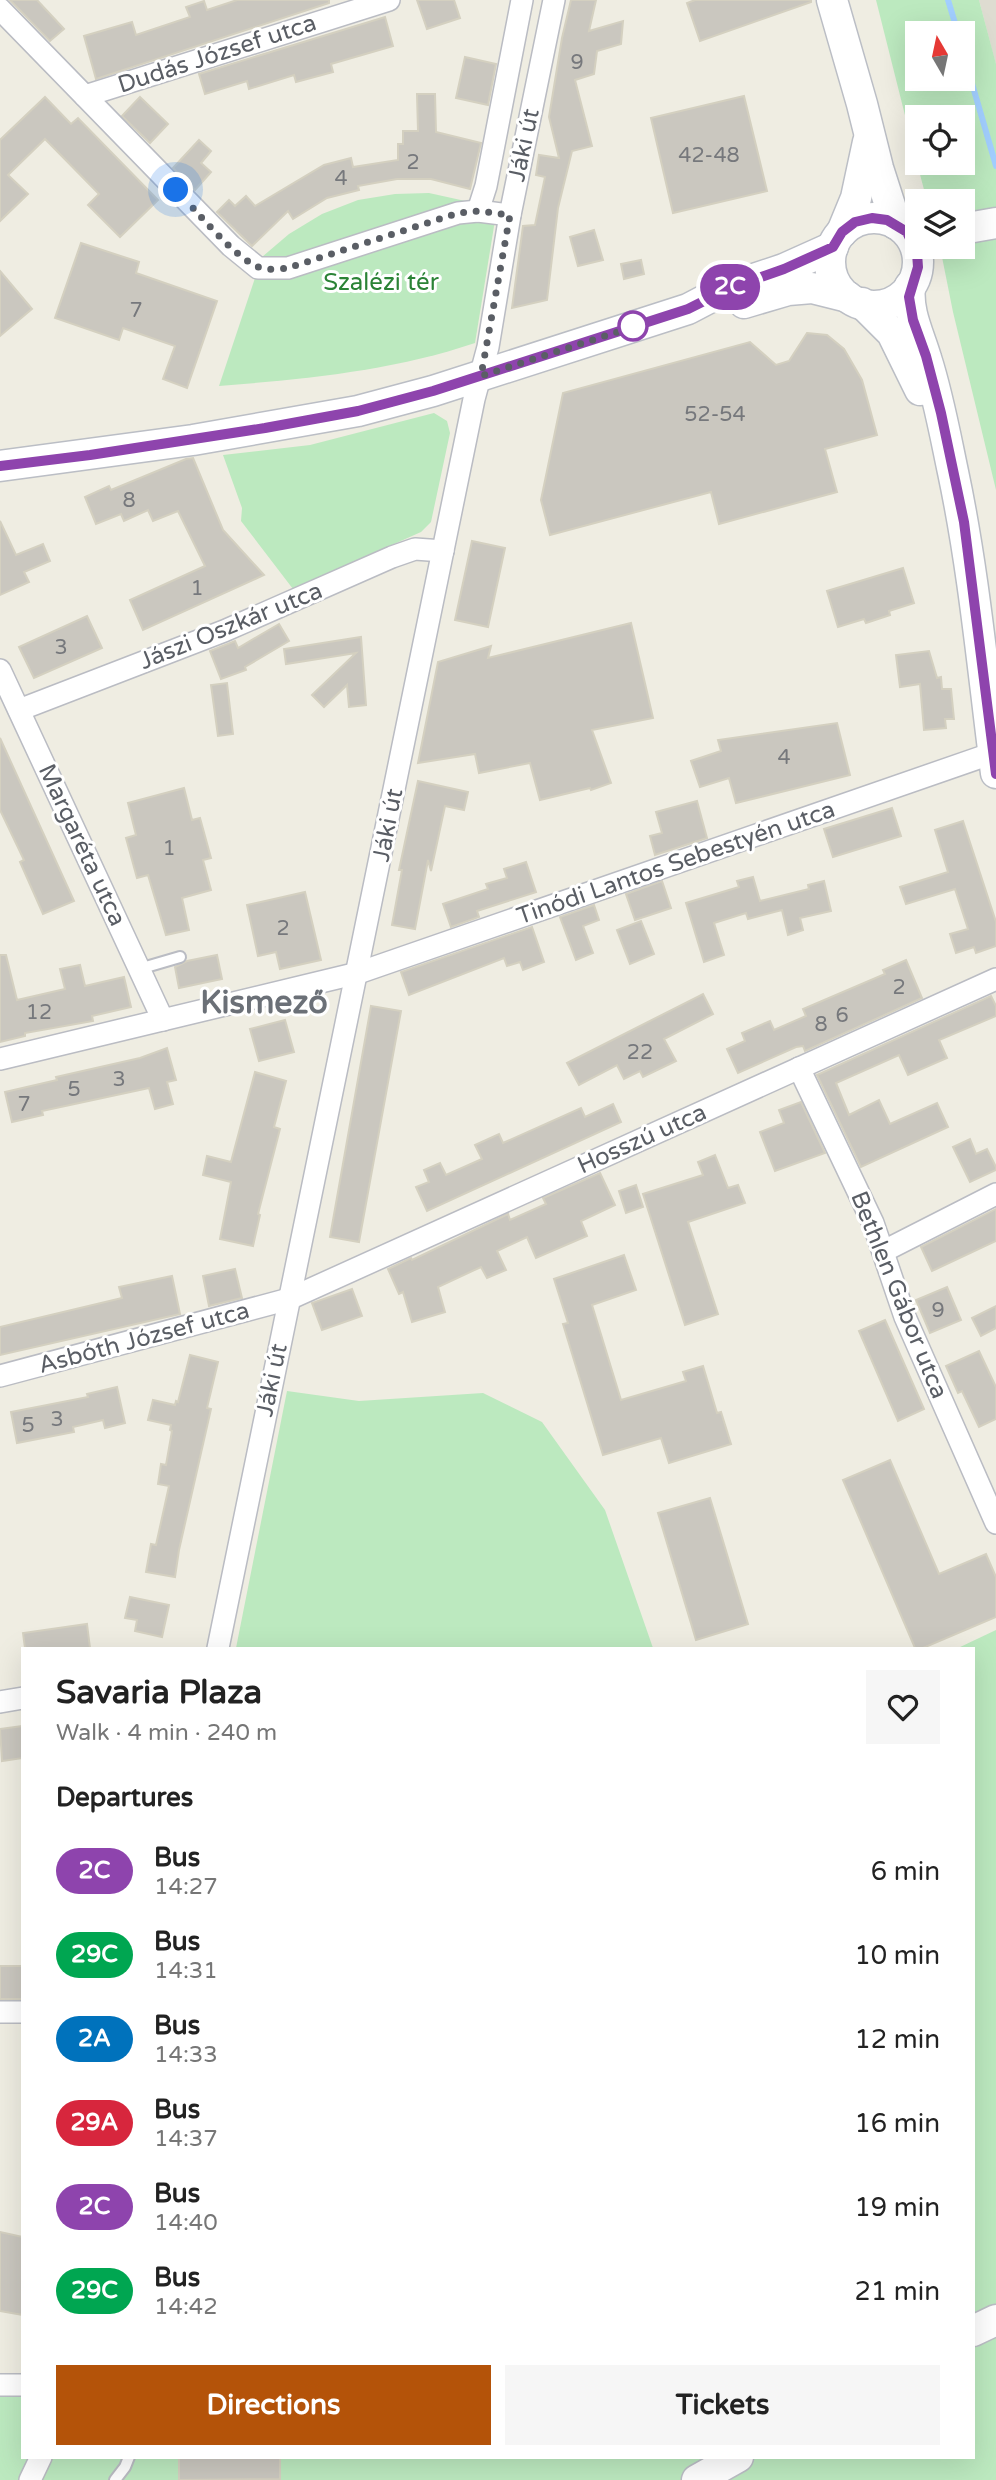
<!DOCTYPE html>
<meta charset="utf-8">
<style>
:root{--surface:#fff;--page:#f6f6f6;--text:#222;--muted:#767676;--accent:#b45309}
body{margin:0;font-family:"Varela Round",sans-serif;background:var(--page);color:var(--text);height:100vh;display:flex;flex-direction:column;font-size:26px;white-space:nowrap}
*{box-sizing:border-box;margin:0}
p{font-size:23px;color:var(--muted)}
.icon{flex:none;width:38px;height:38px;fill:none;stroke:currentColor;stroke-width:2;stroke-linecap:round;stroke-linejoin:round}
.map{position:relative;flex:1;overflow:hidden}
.side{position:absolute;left:21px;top:1647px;width:954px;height:812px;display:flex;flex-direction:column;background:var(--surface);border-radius:0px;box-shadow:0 7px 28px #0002}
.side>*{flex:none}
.badge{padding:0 14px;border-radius:23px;font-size:24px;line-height:46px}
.needle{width:46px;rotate:351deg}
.controls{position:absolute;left:905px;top:21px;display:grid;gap:14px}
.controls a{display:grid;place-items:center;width:70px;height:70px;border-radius:0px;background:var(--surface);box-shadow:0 7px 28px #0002;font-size:35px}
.you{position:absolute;width:35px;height:35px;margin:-18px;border:5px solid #fff;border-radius:50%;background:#1a73e8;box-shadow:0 0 0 10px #1a73e833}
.map>.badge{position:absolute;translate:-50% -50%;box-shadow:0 0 0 4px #fff}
h2{padding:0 35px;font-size:26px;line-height:63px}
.round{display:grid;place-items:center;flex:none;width:74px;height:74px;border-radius:0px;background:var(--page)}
.summary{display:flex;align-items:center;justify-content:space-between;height:119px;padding:0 35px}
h1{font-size:33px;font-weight:700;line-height:52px}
.button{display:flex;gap:14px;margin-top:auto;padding:14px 35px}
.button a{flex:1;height:80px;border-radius:0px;background:var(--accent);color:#fff;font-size:28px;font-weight:700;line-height:80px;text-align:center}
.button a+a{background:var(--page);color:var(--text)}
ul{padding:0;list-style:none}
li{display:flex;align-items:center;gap:21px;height:84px;padding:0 35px}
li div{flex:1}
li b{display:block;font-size:26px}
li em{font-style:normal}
li .badge{min-width:77px;font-weight:700;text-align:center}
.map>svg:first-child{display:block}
.education{fill:#dedcd1}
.green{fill:#bce9bf;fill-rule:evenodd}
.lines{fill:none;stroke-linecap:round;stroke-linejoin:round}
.stream{stroke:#a2cfff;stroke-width:6}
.building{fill:#cac7bf;stroke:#d4d0c0;stroke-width:2}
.lane-casing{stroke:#babcc3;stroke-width:14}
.street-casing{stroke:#babcc3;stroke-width:24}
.secondary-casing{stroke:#bbbec5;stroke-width:33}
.lane{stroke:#fff;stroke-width:10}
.street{stroke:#fff;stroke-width:21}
.secondary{stroke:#fff;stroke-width:30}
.line-casing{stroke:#fff;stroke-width:16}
.line{stroke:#8e44ad;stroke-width:10}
.walk{stroke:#5a5e65;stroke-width:7;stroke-dasharray:0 12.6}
.stop-dot{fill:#fff;stroke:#8e44ad;stroke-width:3.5}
.labels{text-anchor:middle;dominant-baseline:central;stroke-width:6;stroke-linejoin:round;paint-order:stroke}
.number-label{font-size:21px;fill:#76787c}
.street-label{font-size:24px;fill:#5a5e65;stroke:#fff}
.park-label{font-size:24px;fill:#2b8336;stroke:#fff}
.district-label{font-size:32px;font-weight:bold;fill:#6b7077;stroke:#fff}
</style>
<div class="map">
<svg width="996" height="2480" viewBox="0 0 996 2480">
<rect width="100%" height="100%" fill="#efede2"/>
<path class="education" d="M979 0H996V65Z"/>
<g class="green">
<path d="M876 0H979L996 64V490L953 312 940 247H962V201H927L917 163H962V117H917V163ZM917 33H962V79H917Z"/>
<path d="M429 193 497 208 475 343C392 371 306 379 219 386L262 257 289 234 322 214 358 200 395 194Z"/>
<path d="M434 413 447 421 450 433 431 522 421 532 293 589 241 521 242 508 223 455 310 445Z"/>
<path d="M287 1391 359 1401 483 1393 542 1422 605 1510 653 1648H236Z"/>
<path d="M996 1630V2480H0V2395H23V2457H973V1648H958Z"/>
</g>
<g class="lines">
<g class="stream">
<path d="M948 0 958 33"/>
<path d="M962 49 996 166"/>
</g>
</g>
<g class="building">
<path d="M10 0H37L64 29 50 41Z"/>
<path d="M237 0H329V3L96 79 84 36 132 22 136 35 190 17 186 7 204 1 207 10Z"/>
<path d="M417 0H454L460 18 427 29Z"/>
<path d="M571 0H596L589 31 623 21 621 44 597 51 594 74 575 80 592 146 572 151 558 208 547 300 512 308 523 226 535 225 545 177 536 175 539 155 559 158 549 117 562 38Z"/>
<path d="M695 0H811V2L700 41 687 3Z"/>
<path d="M385 17 393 46 331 64 333 72 296 82 294 75 249 89 247 81 205 94 199 74Z"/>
<path d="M465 57 496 64 488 105 456 98Z"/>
<path d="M417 94H435L436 132 481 143 470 189 431 179H397L358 186 359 190 327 198 293 219 288 211 252 246 217 212 229 200 235 206 246 196 255 206 324 165 351 158 353 167 398 160V144H403V131H418Z"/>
<path d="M744 96 767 191 673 213 651 118Z"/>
<path d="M45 97 71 124 78 118 158 200 120 237 88 205 99 194 45 139 8 175 28 194 0 221V140Z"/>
<path d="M140 97 168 124 150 143 122 116Z"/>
<path d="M199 140 211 151 201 163 211 172 195 190 173 168Z"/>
<path d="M594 230 603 260 578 266 570 237Z"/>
<path d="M81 243 139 262 136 273 217 301 187 388 163 379 175 346 123 328 119 340 55 318Z"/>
<path d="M641 260 644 274 624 279 621 264Z"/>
<path d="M0 271 32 309 0 336Z"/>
<path d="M807 333 827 335 844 349 862 380 877 435 825 449 837 492 719 524 711 492 550 535 541 500 563 393 750 342 776 365 789 361Z"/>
<path d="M193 458 223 530 264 575 143 630 130 600 205 566 178 511 153 521 148 510 124 521 121 514 96 524 85 497 109 486 111 490 186 459Z"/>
<path d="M0 521 16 555 43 544 50 561 24 572 29 582 0 595Z"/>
<path d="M472 541 505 548 488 627 455 620Z"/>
<path d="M903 568 914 603 889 611 890 615 866 623 864 619 838 627 827 591Z"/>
<path d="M87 616 102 648 34 678 19 647Z"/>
<path d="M631 623 653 718 592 730 611 783 591 790 590 788 540 800 530 763 479 773 475 754 418 763 438 662 491 646 488 658Z"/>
<path d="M279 624 289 641 245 667 246 670 221 679 210 651 235 641 238 648Z"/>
<path d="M361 637 366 705 349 707 347 685 324 707 312 695 356 653 286 664 284 649Z"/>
<path d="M929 651 937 678 941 677 942 689H951L954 719H945L946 728 924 730 920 684 900 687 896 655Z"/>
<path d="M227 683 233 734 218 736 211 685Z"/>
<path d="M837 723 850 775 736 803 729 778 700 787 691 761 721 751 718 740Z"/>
<path d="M0 738 74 901 43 914 20 862 24 860 0 810Z"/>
<path d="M418 781 468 792 464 810 445 806 431 871 428 860 415 929 392 925 402 870H399Z"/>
<path d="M184 788 192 820 200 818 211 858 203 860 211 890 182 898 189 930 166 935 148 875 137 878 126 838 136 835 128 803Z"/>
<path d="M697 801 707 838 655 855 650 836 662 833 656 812Z"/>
<path d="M892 808 901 836 833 857 824 829Z"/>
<path d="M963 821 996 922V946L976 953 974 947 956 953 950 934 968 929 955 889 906 904 900 887 948 872 935 830Z"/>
<path d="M526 862 536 892 477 911 479 917 451 927 443 904 488 889 486 884 507 878 504 869Z"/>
<path d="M753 877 760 901 809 889 808 885 824 881 831 911 800 918 803 930 788 935 782 910 748 919 746 913 714 923 724 955 704 962 686 903 739 887 737 881Z"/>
<path d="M662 881 671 908 635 920 626 894Z"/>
<path d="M305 892 321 960 280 969 276 952 258 956 247 905Z"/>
<path d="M594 905 599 920 583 926 593 953 576 960 560 917Z"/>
<path d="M641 921 654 954 630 964 617 930Z"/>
<path d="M532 927 544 962 523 970 520 962 507 966 504 958 409 995 401 972Z"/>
<path d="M0 955H6L17 1000 65 989 60 969 80 965 85 986 124 977 131 1007 92 1016 93 1021 25 1033V1036L0 1042Z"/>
<path d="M217 955 222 979 179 988 175 967 187 961Z"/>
<path d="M906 960 922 998 805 1051 803 1046 796 1047 738 1073 727 1049 745 1041 742 1033 770 1021 774 1030 806 1016 803 1009 885 974 883 970Z"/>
<path d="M703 994 713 1014 664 1039 676 1061 643 1077 640 1071 624 1079 617 1065 579 1085 567 1063Z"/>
<path d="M991 996 996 1006V1016L939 1040 947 1058 908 1075 899 1055 836 1083 849 1115 879 1100 890 1124 937 1103 948 1127 861 1167 817 1075Z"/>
<path d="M371 1006 401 1011 359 1242 330 1237Z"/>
<path d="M285 1020 294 1052 259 1061 250 1029Z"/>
<path d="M167 1048 176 1080 167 1082 173 1104 155 1109 149 1088 42 1111 43 1115 12 1122 5 1092 57 1080 56 1077 140 1058Z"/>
<path d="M255 1072 286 1081 274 1127 280 1129 258 1214 260 1215 253 1246 220 1239 231 1182 203 1175 207 1156 231 1162Z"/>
<path d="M801 1102 825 1153 775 1171 760 1132 784 1123 779 1110Z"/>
<path d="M613 1104 621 1122 427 1211 416 1187 429 1182 424 1170 440 1163 446 1175 482 1159 475 1145 499 1134 503 1143 581 1108 585 1117Z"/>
<path d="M970 1139 976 1154 987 1149 996 1167V1170L970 1182 953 1147Z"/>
<path d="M715 1155 728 1188 738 1185 745 1203 688 1222 718 1314 685 1325 643 1194 703 1175 698 1162Z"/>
<path d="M600 1173 615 1205 581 1221 587 1236 536 1258 527 1237 497 1251 506 1270 487 1278 481 1267 438 1287 445 1312 412 1322 403 1292 399 1294 388 1269 411 1258 412 1260 508 1214 510 1220 546 1204 543 1198Z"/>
<path d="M636 1185 643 1207 626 1213 619 1191Z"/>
<path d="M996 1209V1241L932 1271 921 1247Z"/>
<path d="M624 1255 636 1290 592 1305 621 1400 686 1381 683 1372 703 1366 717 1413 721 1412 731 1444 669 1463 661 1438 603 1455 563 1324 568 1323 554 1279Z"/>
<path d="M235 1269 242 1298 209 1306 203 1276Z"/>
<path d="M172 1276 180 1314 0 1355V1327L122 1298 119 1287Z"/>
<path d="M947 1287 961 1320 930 1333 916 1300Z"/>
<path d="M352 1289 362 1316 322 1330 312 1303Z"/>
<path d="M996 1306V1328L981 1336 972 1318Z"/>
<path d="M885 1320 924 1409 898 1421 859 1331Z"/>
<path d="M979 1351 996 1387V1419L979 1427 962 1391 958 1393 946 1366Z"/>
<path d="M190 1355 218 1362 207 1408 211 1409 179 1550 175 1577 146 1572 151 1544 156 1545 169 1486 158 1484 161 1464 166 1465 172 1431 170 1430 171 1425 148 1420 153 1400 175 1405 176 1401 178 1402Z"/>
<path d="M117 1387 125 1423 105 1428 103 1420 73 1427 74 1432 17 1443 11 1412 88 1397 87 1394Z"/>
<path d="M890 1460 939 1574 986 1554 996 1577V1617L923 1648H915L843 1480Z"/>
<path d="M710 1498 748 1624 696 1640 658 1513Z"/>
<path d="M130 1597 169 1605 162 1637 135 1631 137 1620 125 1618Z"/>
<path d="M87 1624 90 1648H25L23 1633Z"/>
<path d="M23 1726V1758L2 1761 0 1729Z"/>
<rect x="0" y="1966" width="22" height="33"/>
<path d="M0 2232 23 2237V2315L0 2311Z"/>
<path d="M179 2457H280V2479L179 2480Z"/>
</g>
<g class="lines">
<g class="lane-casing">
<g id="lane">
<path d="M139 969 180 957"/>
<path d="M115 2480 125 2467 129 2457"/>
</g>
</g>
<g class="street-casing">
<g id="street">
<path d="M0 9 231 246 258 268H288L458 213 478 211 510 215"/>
<path d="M85 96 389 0"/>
<path d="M478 211 486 186 522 0"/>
<path d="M0 670 163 1020"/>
<path d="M19 710 224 631 392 557 415 549 443 551"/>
<path d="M0 1059 358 973 993 753"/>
<path d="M799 1068 873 1223 905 1317 996 1523"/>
<path d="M884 1251 996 1194"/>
<path d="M0 1376 289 1299 996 979"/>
<path d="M218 1648 474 399 488 347 510 215 554 0"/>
<path d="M0 1702 23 1698"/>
<path d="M0 2012H23"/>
<path d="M0 2385H23"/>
<path d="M30 2480 41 2457"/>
</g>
</g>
<g class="secondary-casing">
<g id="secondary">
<path d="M832 0 862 104 878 168 896 224"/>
<circle cx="874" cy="262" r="44"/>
<path d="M962 229 996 223"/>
<path d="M842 232 856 198 868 142"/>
<path d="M910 286C907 312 919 334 926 358 938 395 945 434 953 472 974 571 983 673 996 773"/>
<path d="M744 303 788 290 812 288 848 297"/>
<path d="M862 303 892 333 920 390"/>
<path d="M0 466 193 440 358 411 433 391 688 309 730 287 784 269 833 247"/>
<path d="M973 2331 996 2320"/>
<path d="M697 2480 738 2457"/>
</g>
</g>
<use href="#lane" class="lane"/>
<use href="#street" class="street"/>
<use href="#secondary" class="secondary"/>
</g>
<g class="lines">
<g class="line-casing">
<path id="line" d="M0 466 90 455 265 428 358 411 433 391 688 309 730 288 784 269 833 247 842 232 855 222 872 218 887 220 907 232 917 253 918 267 909 297 913 320 926 356 941 413 964 522 996 774"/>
</g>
<use href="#line" class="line"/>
<path class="walk" d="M176 190C197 211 230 253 256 266 265 271 278 269 288 268L458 213 478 211 510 215 481 376 636 326H633"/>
</g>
<circle class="stop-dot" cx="633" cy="326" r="14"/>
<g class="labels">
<g class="number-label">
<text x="577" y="62">9</text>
<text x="709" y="155">42-48</text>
<text x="413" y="162">2</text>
<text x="341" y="178">4</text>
<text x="136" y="310">7</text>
<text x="715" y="414">52-54</text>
<text x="129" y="500">8</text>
<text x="197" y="588">1</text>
<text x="61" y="647">3</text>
<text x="784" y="757">4</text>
<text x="169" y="848">1</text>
<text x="283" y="928">2</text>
<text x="899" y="987">2</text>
<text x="39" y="1012">12</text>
<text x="842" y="1015">6</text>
<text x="821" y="1024">8</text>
<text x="640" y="1052">22</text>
<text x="119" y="1079">3</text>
<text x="74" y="1089">5</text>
<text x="24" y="1104">7</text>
<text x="938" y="1310">9</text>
<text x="57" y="1419">3</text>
<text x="28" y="1425">5</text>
</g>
<g class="street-label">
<text transform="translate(217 54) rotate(-18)">Dudás József utca</text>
<text transform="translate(524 145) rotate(-78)">Jáki út</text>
<text transform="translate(231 626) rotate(-22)">Jászi Oszkár utca</text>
<text transform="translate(388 825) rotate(-79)">Jáki út</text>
<text transform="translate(82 845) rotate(65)">Margaréta utca</text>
<text transform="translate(676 863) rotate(-19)">Tinódi Lantos Sebestyén utca</text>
<text transform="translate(642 1139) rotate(-24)">Hosszú utca</text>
<text transform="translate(899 1295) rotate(68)">Bethlen Gábor utca</text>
<text transform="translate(144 1338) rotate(-15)">Asbóth József utca</text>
<text transform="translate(272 1380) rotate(-78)">Jáki út</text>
</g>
<g class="park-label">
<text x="381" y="282">Szalézi tér</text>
</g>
<g class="district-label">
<text x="264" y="1003">Kismező</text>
</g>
</g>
</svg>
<div class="controls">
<a><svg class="needle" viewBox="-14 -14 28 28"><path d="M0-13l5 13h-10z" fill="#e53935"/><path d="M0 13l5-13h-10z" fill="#767676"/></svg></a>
<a><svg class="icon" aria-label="locate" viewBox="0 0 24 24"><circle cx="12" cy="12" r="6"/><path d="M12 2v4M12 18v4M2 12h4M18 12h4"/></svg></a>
<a><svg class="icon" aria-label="layers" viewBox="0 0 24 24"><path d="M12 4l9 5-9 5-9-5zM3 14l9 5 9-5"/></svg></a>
</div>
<div class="you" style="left:176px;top:190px"></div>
<b class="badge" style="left:730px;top:287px;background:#8e44ad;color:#fff">2C</b>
<section class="side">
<div class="summary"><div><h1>Savaria Plaza</h1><p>Walk · 4 min · 240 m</p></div><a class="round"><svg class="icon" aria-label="heart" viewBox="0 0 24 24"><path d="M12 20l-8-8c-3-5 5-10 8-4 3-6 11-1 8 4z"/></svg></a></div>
<h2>Departures</h2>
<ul>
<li><span class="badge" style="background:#8e44ad;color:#fff">2C</span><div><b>Bus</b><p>14:27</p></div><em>6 min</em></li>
<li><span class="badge" style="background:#00a651;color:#fff">29C</span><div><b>Bus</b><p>14:31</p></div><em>10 min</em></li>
<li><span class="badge" style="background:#0072bc;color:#fff">2A</span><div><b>Bus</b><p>14:33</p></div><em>12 min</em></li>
<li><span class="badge" style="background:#d7263d;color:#fff">29A</span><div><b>Bus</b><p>14:37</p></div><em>16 min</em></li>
<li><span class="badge" style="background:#8e44ad;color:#fff">2C</span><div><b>Bus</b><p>14:40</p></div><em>19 min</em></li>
<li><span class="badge" style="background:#00a651;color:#fff">29C</span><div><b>Bus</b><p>14:42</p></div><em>21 min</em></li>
</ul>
<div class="button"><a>Directions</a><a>Tickets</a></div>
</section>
</div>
